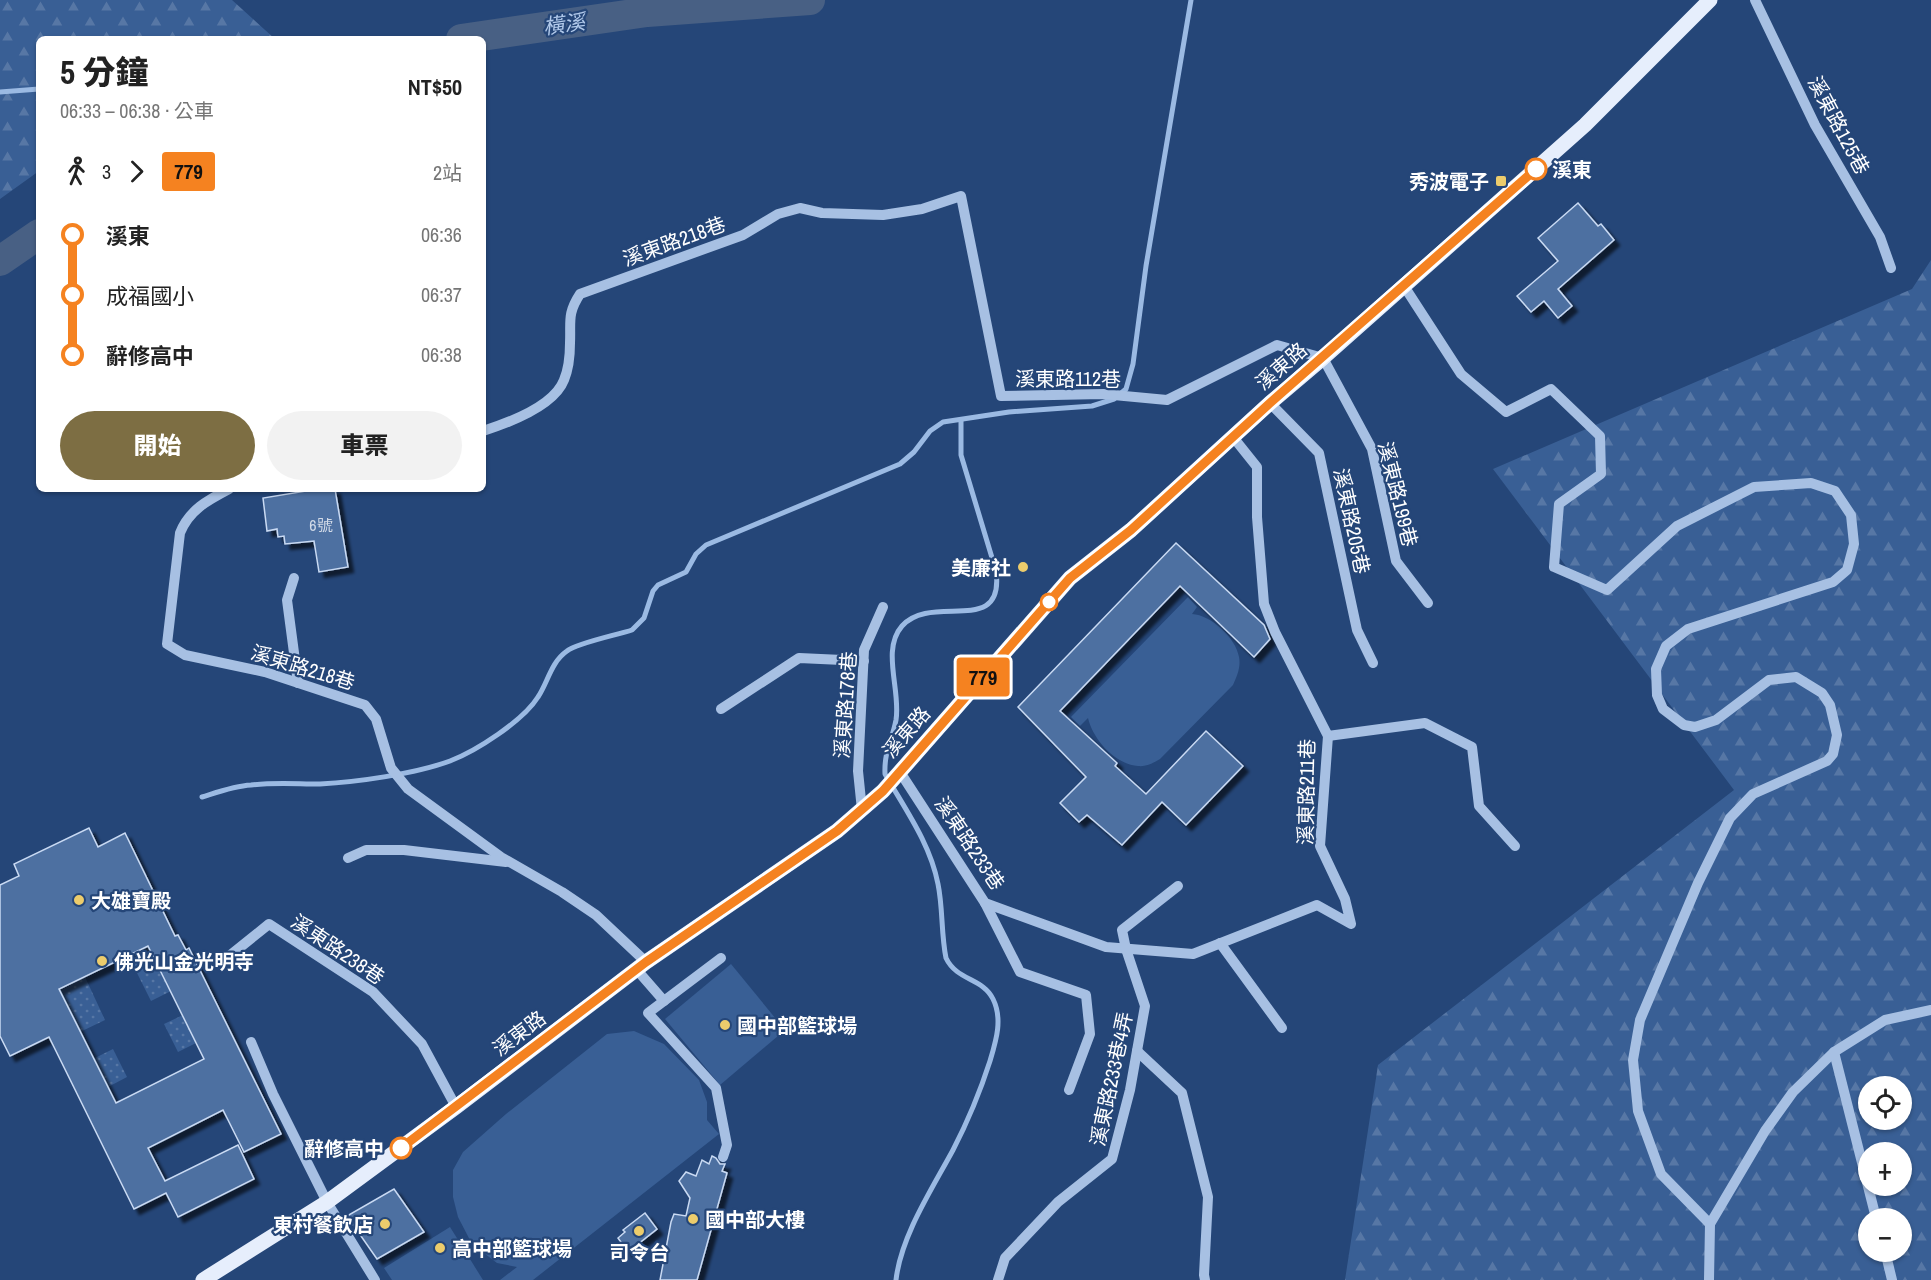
<!DOCTYPE html>
<html lang="zh-TW">
<meta charset="utf-8">
<style>
:root{--surface:#fff;--page:#f2f2f2;--text:#222;--muted:#767676;--accent:#7d6e43}
body{margin:0;font-family:"Archivo Narrow","Noto Sans TC",sans-serif;background:var(--page);color:var(--text);height:100vh;display:flex;flex-direction:column;font-size:22px;white-space:nowrap}
*{box-sizing:border-box;margin:0}
p{font-size:20px;color:var(--muted)}
.icon{flex:none;width:33px;height:33px;fill:none;stroke:currentColor;stroke-width:2;stroke-linecap:round;stroke-linejoin:round}
.map{position:relative;flex:1;overflow:hidden}
.panel{position:absolute;left:36px;top:36px;width:450px;height:456px;display:flex;flex-direction:column;background:var(--surface);border-radius:9px;box-shadow:0 2px 4px #0004}
.panel>*{flex:none}
.badge{padding:0 12px;border-radius:4px;font-size:21px;line-height:39px}
.controls{position:absolute;left:1858px;top:1076px;display:grid;gap:12px}
.controls a{display:grid;place-items:center;width:54px;height:54px;border-radius:50%;background:var(--surface);box-shadow:0 2px 4px #0004;font-size:30px}
.map>.badge{position:absolute;translate:-50% -50%;box-shadow:0 0 0 3px #fff}
.legs{display:flex;align-items:center;gap:9px;height:66px;padding:0 24px;font-size:20px}
.legs p{margin-inline-start:auto}
.summary{display:flex;align-items:center;justify-content:space-between;height:102px;padding:0 24px}
h1{font-size:33px;font-weight:800;line-height:45px}
.button{display:flex;gap:12px;margin-top:auto;padding:12px 24px}
.button a{flex:1;height:69px;border-radius:36px;background:var(--accent);color:#fff;font-size:24px;font-weight:800;line-height:69px;text-align:center}
.button a+a{background:var(--page);color:var(--text)}
ul{padding:0 24px;list-style:none}
li{display:flex;align-items:center;gap:21px;height:60px;font-size:22px}
li i{display:grid;place-items:center;width:9px;height:100%;margin:0 8px;background:currentColor}
li i::after{content:'';width:15px;height:15px;margin:-8px;border:4px solid;border-radius:50%;background:var(--surface)}
li p{margin-inline-start:auto}
li:first-child i{background:linear-gradient(#0000 50%,currentColor 0)}
li:last-child i{background:linear-gradient(currentColor 50%,#0000 0)}
.map>svg:first-child{display:block}
.grass{fill:#395f95}
.forest{fill:url(#forest-firs);fill-rule:evenodd}
.park{fill:url(#park-dots)}
.lines{fill:none;stroke-linecap:round;stroke-linejoin:round}
.stream{stroke:#9bbae3;stroke-width:5}
.river{stroke:#486084;stroke-width:30}
.building{fill:#4e70a1;stroke:#c9daf3;stroke-width:1.5;fill-rule:evenodd;filter:url(#shadow)}
.minor{stroke:#a7c0e3;stroke-width:10}
.major{stroke:#e6eefc;stroke-width:15}
.line-1-casing{stroke:#fff;stroke-width:14}
.line-1{stroke:#f58220;stroke-width:9}
.stop-1-dot{fill:#fff;stroke:#f58220;stroke-width:3}
.poi-dot{fill:#eccc6c;stroke:#254678;stroke-width:2}
.labels{text-anchor:middle;dominant-baseline:central;stroke-width:4.5;stroke-linejoin:round;paint-order:stroke}
.number-label{font-size:16px;fill:#d3dbe8}
.street-label{font-size:20px;fill:#fff;stroke:#254678}
.stop-label{font-size:20px;font-weight:bold;fill:#fff;stroke:#254678;text-anchor:start}
.poi-label{font-size:20px;font-weight:bold;fill:#fff;stroke:#254678;text-anchor:start}
.water-label{font-size:21px;font-style:italic;fill:#b2caeb;stroke:#254678}
</style>
<div class="map">
<svg width="1931" height="1280" viewBox="0 0 1931 1280">
<defs>
<pattern id="forest-firs" width="22" height="20" patternUnits="userSpaceOnUse" patternTransform="scale(1.5)"><rect width="22" height="20" fill="#395f95"/><path d="M5 1l3.5 6h-7zM16 11l3.5 6h-7z" fill="#5777a5"/></pattern>
<pattern id="park-dots" width="8" height="8" patternUnits="userSpaceOnUse" patternTransform="scale(1.5)"><rect width="8" height="8" fill="#395f95"/><path d="M2 2h.1M6 6h.1" fill="none" stroke="#5777a5" stroke-width="1.8" stroke-linecap="round"/></pattern>
<filter id="shadow"><feDropShadow dx="5.5" dy="5.5" stdDeviation="1.5" flood-color="#0009"/></filter>
</defs>
<rect width="100%" height="100%" fill="#254678"/>
<g class="grass">
<path d="M1188 597 1197 607 1192 614C1211 615 1236 638 1239 657 1241 667 1237 676 1233 685L1160 759C1153 763 1146 767 1138 766 1114 764 1093 739 1088 718L1080 726 1071 717Z"/>
<path d="M731 964 785 1030 720 1085 665 1019Z"/>
<path d="M634 1031 664 1044 699 1080 707 1102V1120L719 1134 533 1280H500L517 1267 497 1263 472 1244 458 1217 453 1197V1170L463 1152 506 1114 607 1034Z"/>
<path d="M450 1227 483 1280H392L384 1268Z"/>
</g>
<g class="forest">
<path d="M0 0H232L275 39H39V171L0 199Z"/>
<path d="M1931 260V1280H1345L1378 1065 1734 790 1493 469 1912 289ZM1869 1086H1902V1119H1869ZM1869 1152H1902V1185H1869ZM1869 1218H1902V1251H1869Z"/>
</g>
<g class="park">
<path d="M148 946 171 991 151 1001 128 955Z"/>
<path d="M85 977 105 1020 80 1032 59 989Z"/>
<path d="M183 1015 196 1043 178 1052 164 1024Z"/>
<path d="M113 1049 127 1077 108 1087 93 1059Z"/>
</g>
<g class="lines">
<g class="stream">
<path d="M0 92 39 89"/>
<path d="M202 797C218 792 234 786 251 785 274 782 297 784 320 784 357 782 415 774 450 761 476 751 523 721 538 697 548 682 551 662 567 651 577 643 617 635 632 630L644 618 653 591 658 585 686 572 696 554 706 545 900 464 914 452 930 431 943 422 1009 412 1092 406 1114 399 1126 389 1133 364 1146 266 1191 0"/>
<path d="M896 1280C901 1236 932 1189 953 1150 968 1121 980 1092 990 1061 996 1041 1003 1019 993 999 983 978 957 981 946 958 941 934 943 908 938 884 930 843 905 809 885 774 884 751 892 741 896 720 901 690 881 650 902 626 932 592 1005 638 996 571L961 455V420"/>
</g>
<g class="river">
<path d="M461 39 647 12 810 0"/>
<path d="M0 261 39 234"/>
</g>
</g>
<g class="building">
<path d="M1578 203 1598 226 1601 224 1614 240 1558 289 1572 306 1558 318 1544 301 1531 312 1517 296 1558 261 1538 238Z"/>
<path d="M318 489H335L348 567 319 572 314 541 285 544 284 536 278 537 277 529 267 531 263 498Z"/>
<path d="M1176 543 1264 625 1270 639 1254 657 1180 586 1060 711 1117 763 1115 766 1146 794 1206 731 1243 766 1186 825 1162 802 1122 845 1087 815 1079 822 1060 803 1086 777 1018 707Z"/>
<path d="M89 828 98 847 125 833 175 936 178 935 186 950 189 948 281 1134 244 1152 223 1110 148 1148 165 1181 238 1145 254 1179 178 1217 166 1193 134 1209 49 1037 10 1056 0 1036V885L19 876 14 864ZM148 946 204 1059 116 1103 59 989Z"/>
<path d="M712 1156 716 1158 720 1164H725L722 1171 727 1173 697 1280H660L671 1222 674 1214 686 1216 690 1198 679 1181 686 1172 696 1176 702 1160 709 1164Z"/>
<path d="M394 1189 424 1232 377 1259 347 1216Z"/>
<path d="M645 1213 657 1229 628 1252 618 1238 625 1232 623 1230Z"/>
</g>
<g class="lines">
<g class="minor">
<path d="M1755 0 1815 125 1880 237 1891 268"/>
<path d="M1404 286 1461 374 1506 412 1551 389 1600 436 1601 474 1559 504 1554 567 1607 590 1677 526 1754 487 1811 483 1835 491 1851 515 1854 544 1847 570 1833 582 1688 629 1666 646 1656 669 1657 695 1663 709 1684 725 1695 727 1716 720 1769 680 1796 677 1822 693 1830 705 1837 735 1833 754 1827 761 1753 794 1730 818 1698 883 1640 1020 1633 1060 1638 1111 1661 1174 1710 1224"/>
<path d="M1270 403 1319 453 1357 630 1373 663"/>
<path d="M483 431C508 423 554 406 564 380 569 368 570 356 570 343 571 321 567 314 580 294L743 235 778 214 800 208 822 213 883 215 922 209 961 196 1001 396 1103 394 1167 400 1277 345 1323 358 1372 449 1396 561 1428 603"/>
<path d="M229 489C208 500 189 510 180 533L167 644 185 655 265 672 365 705 376 719 391 768 408 789 501 857 562 892 596 915 646 962"/>
<path d="M294 578 287 600 298 683"/>
<path d="M721 709 799 658 864 661"/>
<path d="M1328 736 1425 723 1472 747 1479 806 1515 846"/>
<path d="M900 772 985 903 1106 947 1193 954 1317 905 1351 924 1345 899 1320 846 1328 736 1275 632 1264 604 1257 517V467L1233 437"/>
<path d="M862 810 858 771 864 650 883 607"/>
<path d="M348 858 366 850H404L506 862"/>
<path d="M985 903 1020 972 1086 995 1090 1034 1069 1090"/>
<path d="M1220 943 1282 1028"/>
<path d="M228 957 269 924 373 992 422 1044 456 1107"/>
<path d="M721 958 648 1013 716 1088 727 1145 723 1157"/>
<path d="M637 970 664 1001"/>
<path d="M251 1042 273 1094 327 1202 375 1280"/>
<path d="M1137 1051 1182 1093 1208 1197 1204 1275 1205 1280"/>
<path d="M1834 1052 1876 1218"/>
<path d="M1885 1251 1892 1280"/>
<path d="M998 1280 1005 1258 1058 1202 1112 1159 1130 1090 1145 1006 1126 949 1122 930 1178 886"/>
<path d="M1709 1280 1710 1224 1765 1131 1793 1092 1834 1052 1885 1020 1931 1010"/>
</g>
<path class="major" d="M203 1280 327 1202 456 1107 646 962 837 831 883 791 1070 578 1131 530 1270 403 1323 358 1585 125 1710 0"/>
</g>
<g class="lines">
<g class="line-1-casing">
<path id="line-1" d="M401 1148 646 962 837 831 883 791 1070 578 1131 530 1270 403 1536 169"/>
</g>
<use href="#line-1" class="line-1"/>
</g>
<g class="stop-1-dot">
<circle cx="1536" cy="169" r="10"/>
<circle cx="1049" cy="602" r="8"/>
<circle cx="401" cy="1148" r="10"/>
</g>
<g class="poi-dot">
<rect x="1495" y="175" width="12" height="12" rx="3"/>
<circle cx="1023" cy="567" r="6"/>
<circle cx="79" cy="900" r="6"/>
<circle cx="102" cy="961" r="6"/>
<circle cx="725" cy="1025" r="6"/>
<circle cx="693" cy="1219" r="6"/>
<circle cx="385" cy="1224" r="6"/>
<circle cx="639" cy="1231" r="6"/>
<circle cx="440" cy="1248" r="6"/>
</g>
<g class="labels">
<g class="number-label">
<text x="321" y="525">6號</text>
</g>
<g class="street-label">
<text transform="translate(1839 125) rotate(62)">溪東路125巷</text>
<text transform="translate(674 241) rotate(-20)">溪東路218巷</text>
<text transform="translate(1281 366) rotate(-41)">溪東路</text>
<text x="1068" y="378">溪東路112巷</text>
<text transform="translate(1398 494) rotate(76)">溪東路199巷</text>
<text transform="translate(1352 521) rotate(78)">溪東路205巷</text>
<text transform="translate(303 667) rotate(17)">溪東路218巷</text>
<text transform="translate(845 705) rotate(-86)">溪東路178巷</text>
<text transform="translate(906 732) rotate(-49)">溪東路</text>
<text transform="translate(1306 792) rotate(-89)">溪東路211巷</text>
<text transform="translate(970 843) rotate(56)">溪東路233巷</text>
<text transform="translate(338 949) rotate(34)">溪東路238巷</text>
<text transform="translate(519 1033) rotate(-37)">溪東路</text>
<text transform="translate(1111 1079) rotate(-78)">溪東路233巷4弄</text>
</g>
<g class="stop-label">
<text x="1552" y="169">溪東</text>
<text x="384" y="1148" text-anchor="end">辭修高中</text>
</g>
<g class="poi-label">
<text x="1489" y="181" text-anchor="end">秀波電子</text>
<text x="1011" y="567" text-anchor="end">美廉社</text>
<text x="91" y="900">大雄寶殿</text>
<text x="114" y="961">佛光山金光明寺</text>
<text x="737" y="1025">國中部籃球場</text>
<text x="705" y="1219">國中部大樓</text>
<text x="373" y="1224" text-anchor="end">東村餐飲店</text>
<text x="452" y="1248">高中部籃球場</text>
<text x="639" y="1252" text-anchor="middle">司令台</text>
</g>
<g class="water-label">
<text transform="translate(564 24) rotate(-8)">橫溪</text>
</g>
</g>
</svg>
<div class="controls">
<a><svg class="icon" aria-label="locate" viewBox="0 0 24 24"><circle cx="12" cy="12" r="6"/><path d="M12 2v4M12 18v4M2 12h4M18 12h4"/></svg></a>
<a>+</a>
<a>−</a>
</div>
<b class="badge" style="left:983px;top:677px;background:#f58220;color:#111">779</b>
<section class="panel">
<div class="summary"><div><h1>5 分鐘</h1><p>06:33 – 06:38 · 公車</p></div><b>NT$50</b></div>
<div class="legs"><svg class="icon" aria-label="walk" viewBox="0 0 24 24"><circle cx="13" cy="4" r="2"/><path d="M13 8l-2 6 4 7M11 14l-3 7M7 12l3-4h3l4 4"/></svg>3<svg class="icon" aria-label="forward" viewBox="0 0 24 24"><path d="M9 5l7 7-7 7"/></svg><b class="badge" style="background:#f58220;color:#111">779</b><p>2站</p></div>
<ul>
<li><i style="color:#f58220"></i><b>溪東</b><p>06:36</p></li>
<li><i style="color:#f58220"></i><span>成福國小</span><p>06:37</p></li>
<li><i style="color:#f58220"></i><b>辭修高中</b><p>06:38</p></li>
</ul>
<div class="button"><a>開始</a><a>車票</a></div>
</section>
</div>
